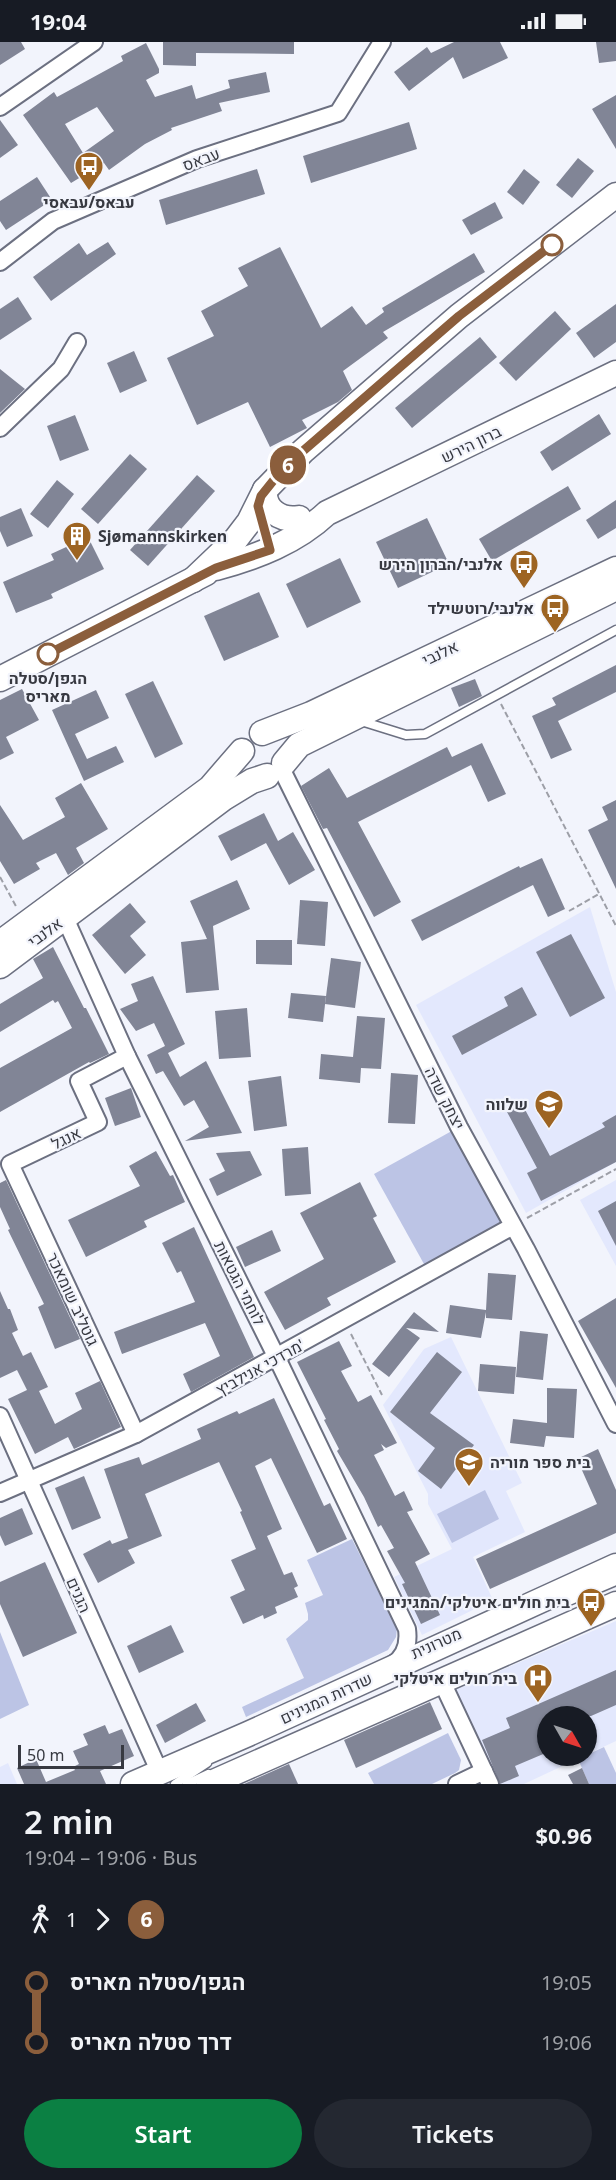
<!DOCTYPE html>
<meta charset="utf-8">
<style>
:root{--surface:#171b24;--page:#242831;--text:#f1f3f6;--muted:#9ea1a6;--accent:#0b8043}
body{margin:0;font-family:"Noto Sans",Heebo,sans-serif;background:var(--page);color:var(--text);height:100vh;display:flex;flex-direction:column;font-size:22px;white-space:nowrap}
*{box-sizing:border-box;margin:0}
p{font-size:20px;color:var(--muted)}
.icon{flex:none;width:33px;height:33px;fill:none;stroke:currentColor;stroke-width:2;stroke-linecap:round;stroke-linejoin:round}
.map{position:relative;height:1742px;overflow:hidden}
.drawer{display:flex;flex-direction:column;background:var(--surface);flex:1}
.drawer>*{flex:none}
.badge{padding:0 12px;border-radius:20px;font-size:21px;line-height:39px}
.needle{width:39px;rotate:129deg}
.buttons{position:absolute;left:537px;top:1664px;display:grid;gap:12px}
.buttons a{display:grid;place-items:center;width:60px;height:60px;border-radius:50%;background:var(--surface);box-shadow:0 2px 4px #0004;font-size:30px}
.scale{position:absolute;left:18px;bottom:15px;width:106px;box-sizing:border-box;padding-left:6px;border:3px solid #373941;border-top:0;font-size:16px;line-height:21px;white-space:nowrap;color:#373941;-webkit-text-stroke:4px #f2f4fc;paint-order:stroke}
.map>.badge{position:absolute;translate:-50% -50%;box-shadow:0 0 0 3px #fff}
.legs{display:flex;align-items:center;gap:9px;height:66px;padding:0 24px;font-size:20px}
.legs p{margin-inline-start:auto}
.overview{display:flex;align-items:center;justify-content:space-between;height:102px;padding:0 24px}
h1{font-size:33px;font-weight:600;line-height:45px}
.button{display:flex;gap:12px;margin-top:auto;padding:12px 24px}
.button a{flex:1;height:69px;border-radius:36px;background:var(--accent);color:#fff;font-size:24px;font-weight:600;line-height:69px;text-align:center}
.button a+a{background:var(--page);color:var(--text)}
ul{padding:0 24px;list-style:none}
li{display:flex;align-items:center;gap:21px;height:60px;font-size:22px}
li i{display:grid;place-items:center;width:9px;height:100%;margin:0 8px;background:currentColor}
li i::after{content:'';width:15px;height:15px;margin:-8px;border:4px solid;border-radius:50%;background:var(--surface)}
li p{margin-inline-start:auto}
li:first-child i{background:linear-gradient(#0000 50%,currentColor 0)}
li:last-child i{background:linear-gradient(currentColor 50%,#0000 0)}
.status{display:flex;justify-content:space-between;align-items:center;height:42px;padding:0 30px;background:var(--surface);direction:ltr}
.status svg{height:16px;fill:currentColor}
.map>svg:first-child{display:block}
.built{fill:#e3e8fd}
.green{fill:#bcc4e5}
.building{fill:#818596;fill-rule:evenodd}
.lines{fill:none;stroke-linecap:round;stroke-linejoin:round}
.lane-casing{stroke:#6c7081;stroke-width:11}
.street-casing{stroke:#6c7081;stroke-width:20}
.secondary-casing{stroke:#6c7081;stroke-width:27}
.path{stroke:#9d9fa7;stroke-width:2;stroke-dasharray:6 3;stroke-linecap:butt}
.lane{stroke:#fff;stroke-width:8}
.street{stroke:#fff;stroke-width:16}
.secondary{stroke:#fff;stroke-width:24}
.line-1-casing{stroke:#fff;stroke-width:14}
.line-1{stroke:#8b5e3c;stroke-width:9}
.stop-1-dot{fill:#fff;stroke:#8b5e3c;stroke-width:3}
.labels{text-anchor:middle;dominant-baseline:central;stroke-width:4.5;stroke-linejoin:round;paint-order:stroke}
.street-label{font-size:16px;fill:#373941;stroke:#f2f4fc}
.poi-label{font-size:16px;font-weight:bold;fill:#373941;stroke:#f2f4fc;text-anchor:end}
.stop-label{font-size:16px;font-weight:bold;fill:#373941;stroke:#f2f4fc}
</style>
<div class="status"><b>19:04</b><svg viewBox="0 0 49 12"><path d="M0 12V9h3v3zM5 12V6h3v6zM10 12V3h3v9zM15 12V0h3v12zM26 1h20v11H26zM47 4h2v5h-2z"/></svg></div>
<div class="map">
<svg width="616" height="1742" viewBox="0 0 616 1742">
<rect width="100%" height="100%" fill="#f2f4fc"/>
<g class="built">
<path d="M590 865 616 950V1120L526 1171 416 963Z"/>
<path d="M616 1138V1224L580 1158Z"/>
<path d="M451 1295 522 1441 506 1449 525 1490 473 1515 493 1558 422 1593 394 1535 452 1507 428 1462V1452L383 1363 424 1307Z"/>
<path d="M616 1579V1699L586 1713V1674H548V1713H586L524 1742H496L455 1648Z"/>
<path d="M8 1721 17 1742H0V1725Z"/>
</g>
<g class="green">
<path d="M459 1085 513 1184 429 1231 374 1132Z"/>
<path d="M485 1448 499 1477 452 1501 437 1472Z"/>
<path d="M352 1497 397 1587 396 1595 388 1608 246 1675 242 1665 304 1636 286 1597 308 1578V1572L305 1561 323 1553 307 1518Z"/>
<path d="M0 1590 29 1663 0 1677Z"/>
<path d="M448 1691 461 1718 459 1728 455 1731 432 1742H374L368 1731Z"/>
<path d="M604 1705 616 1731V1742H589L578 1717Z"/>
</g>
<g class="building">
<path d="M0 0H21L25 7 0 23Z"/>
<path d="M163 0H294V12L196 11V24L163 23Z"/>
<path d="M454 0H500L508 16 463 37 453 15 409 49 394 30 427 5 431 11Z"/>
<path d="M596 0H616V19L599 21Z"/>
<path d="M146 1 159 27V31L146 38 155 55 192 43 196 57 230 46 228 38 266 30 270 50 219 61 222 69 171 86 172 88 145 102 109 128 104 121 71 141 23 73 54 50 57 55 123 19 121 14ZM97 65 114 89 83 111 65 82Z"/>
<path d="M616 53V107L592 67Z"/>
<path d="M0 78 18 103 0 116Z"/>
<path d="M409 80 417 107 311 141 303 114Z"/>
<path d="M578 116 594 129 572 156 556 143Z"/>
<path d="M257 127 265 152 166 183 159 158Z"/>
<path d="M524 127 540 140 523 163 507 150Z"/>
<path d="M37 135 52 158 6 188 0 179V159Z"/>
<path d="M495 160 503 176 471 193 462 178Z"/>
<path d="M108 200 116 212 51 259 33 235 79 201 87 213Z"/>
<path d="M280 205 321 286 352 264 366 283 384 270 382 266 474 211 485 230 383 290 388 296 343 329 352 348 338 360 302 378 307 386 270 405 248 360 197 383 167 316 214 294 201 269 248 244 238 226Z"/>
<path d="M18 255 32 277 0 298V267Z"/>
<path d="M616 262V300L594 316 576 291Z"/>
<path d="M555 269 571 287 516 339 499 321Z"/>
<path d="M480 295 497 315 412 386 395 366Z"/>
<path d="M134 309 147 339 120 351 107 321Z"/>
<path d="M0 327 25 347 0 371Z"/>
<path d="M599 372 611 392 552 429 540 410Z"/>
<path d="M75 373 89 408 60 419 47 384Z"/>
<path d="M130 412 147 427 98 482 81 467Z"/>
<path d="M197 433 215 449 148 524 130 508Z"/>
<path d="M57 438 74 452 48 486 30 472Z"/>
<path d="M568 444 581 467 492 519 479 497Z"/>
<path d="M616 458V486L598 497 586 478Z"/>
<path d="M21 466 33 494 7 505 0 489V475Z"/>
<path d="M427 476 449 522 398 546 376 500Z"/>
<path d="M88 495 104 527 51 552 53 556 16 571 3 540 54 518 51 512Z"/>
<path d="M340 516 361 560 307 586 286 542Z"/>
<path d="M259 550 279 595 224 619 204 574Z"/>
<path d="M616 623V650L558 679 572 708 551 717 532 674 556 663 552 656Z"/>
<path d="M475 637 482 654 459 665 451 646Z"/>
<path d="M153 639 183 702 155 716 125 652Z"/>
<path d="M22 647 39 678 6 695 14 711 0 718V658Z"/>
<path d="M96 648 109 676 75 692 87 717 116 704 124 720 84 739 52 668Z"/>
<path d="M482 701 506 752 488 760 471 723 358 780 401 860 374 875 327 786 323 787 301 744 329 726 347 756 447 705 452 715Z"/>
<path d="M81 741 108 787 76 806 84 821 68 833 56 811 36 821 40 827 14 842 0 819V763L23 798 65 775 55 756Z"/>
<path d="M616 758V847L588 788 608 778 602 765Z"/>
<path d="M264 771 278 799 293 790 315 828 289 843 266 801 231 819 218 794Z"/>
<path d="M542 816 565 867 548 875 533 843 422 899 411 878 519 824 520 826Z"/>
<path d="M237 838 250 867 213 884 219 948 186 951 181 900 207 897 190 859Z"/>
<path d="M300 858 328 860 325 904 297 902Z"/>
<path d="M130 861 146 880 130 894 146 913 125 932 92 893Z"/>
<path d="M571 892 605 956 570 975 536 910Z"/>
<path d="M256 898H292V923L256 922Z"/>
<path d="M53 905 84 966H86L109 1012 90 1021 89 1020 0 1070V1026L72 986 58 959 55 961 53 958 0 990V962L43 936 33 917Z"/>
<path d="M331 916 361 920 355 966 325 962Z"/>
<path d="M153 934 185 1002 168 1011 180 1035 206 1019 242 1091 185 1099 209 1085 194 1058 184 1064 163 1029 156 1032 147 1013 165 1004 154 981 136 989 120 967 138 959 131 942Z"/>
<path d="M522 945 537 973 462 1013 452 994 508 964 504 955Z"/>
<path d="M291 951 326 954 323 980 288 976Z"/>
<path d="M247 966 251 1015 219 1017 215 969Z"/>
<path d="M357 974 385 976 381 1027 361 1026 360 1041 319 1037 321 1012 353 1015Z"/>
<path d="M391 1031 418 1033 415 1082 388 1081Z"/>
<path d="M281 1034 287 1084 254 1089 248 1039Z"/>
<path d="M131 1046 141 1075 115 1084 105 1056Z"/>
<path d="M522 1062 550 1114 605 1085 602 1081 616 1073V1120L541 1159 527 1131 537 1126 507 1070Z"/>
<path d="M308 1105 311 1152 285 1154 282 1107Z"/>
<path d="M156 1109 170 1134 173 1133 185 1160 144 1179 147 1185 86 1215 68 1178 140 1144 129 1124Z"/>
<path d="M250 1109 262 1133 217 1154 209 1137 225 1129 216 1111Z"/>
<path d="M6 1138 80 1297 55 1307 38 1265 44 1262 8 1188 10 1187 0 1165V1141Z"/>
<path d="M360 1140 377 1174 373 1176 396 1220 327 1256 331 1263 285 1288 264 1250 324 1217 300 1171Z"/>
<path d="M616 1159V1204L598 1169Z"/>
<path d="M194 1185 254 1315 191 1350 183 1332 220 1314 205 1281 122 1312 114 1290 195 1260 181 1229 177 1231 162 1201Z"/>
<path d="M272 1188 281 1209 245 1225 236 1205Z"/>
<path d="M488 1231 516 1233 512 1278 486 1276V1270L481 1296 446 1291 450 1263 486 1268Z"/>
<path d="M0 1249 8 1267H10L18 1288 12 1291 23 1314 31 1310 48 1345 39 1349 55 1382 82 1367 75 1351 100 1339 121 1385 74 1407 68 1395 35 1412 8 1357 27 1348 17 1328 0 1336Z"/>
<path d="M616 1256V1346L578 1279Z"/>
<path d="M414 1270 439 1290 406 1286 420 1296 389 1335 372 1322Z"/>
<path d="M520 1289 548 1292 543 1338 516 1335Z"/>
<path d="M339 1299 352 1324 341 1329 358 1360 371 1353 397 1401 386 1406 381 1402 384 1408 374 1413 395 1454 404 1449 413 1468 407 1470 430 1512 415 1520 440 1573 421 1582 402 1542 405 1541 387 1509 394 1506 381 1483 378 1485 364 1455 337 1409 339 1407 324 1378 326 1377 297 1320Z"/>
<path d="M437 1310 462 1330 430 1371 474 1403 441 1447 418 1429 435 1406 390 1370Z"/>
<path d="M480 1322 516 1325 514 1352 478 1349Z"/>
<path d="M547 1346 577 1347 574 1396 546 1394 544 1405 510 1401 513 1377 547 1381Z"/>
<path d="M274 1356 324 1464 330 1461 347 1497 317 1511 271 1416 255 1424 282 1487 267 1494 284 1533 292 1530 298 1544 294 1546 298 1555 275 1565 277 1571 264 1577 263 1573 243 1582 230 1555 245 1548 231 1518 256 1507 240 1470 242 1469 219 1420 145 1452 162 1494 128 1508 135 1521 98 1541 83 1512 110 1498 112 1502 128 1496 104 1427 139 1415 142 1423 201 1397 197 1387 237 1369 239 1372Z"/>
<path d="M598 1407 616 1448V1491L490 1547 476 1517 597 1462 577 1417Z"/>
<path d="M84 1434 101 1476 72 1488 55 1446Z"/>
<path d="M22 1466 33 1492 5 1504 0 1493V1476Z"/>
<path d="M45 1520 77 1591 23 1615 0 1562V1540Z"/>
<path d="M171 1583 184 1610 139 1631 127 1604Z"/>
<path d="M616 1628V1663L591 1674H548V1710L515 1724 519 1734 500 1742 482 1698 510 1686 506 1676Z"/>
<path d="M430 1660 442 1687 356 1726 344 1698Z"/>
<path d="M196 1661 206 1679 165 1701 156 1683Z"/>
<path d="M105 1683 109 1692 122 1687 134 1714 100 1729 106 1742H24L17 1726 36 1717 46 1740 75 1728 73 1725 79 1722 73 1709 88 1703 83 1692Z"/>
<path d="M289 1722 298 1742H244Z"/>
<path d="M582 1726 589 1742H573L568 1733Z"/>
</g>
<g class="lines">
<g class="lane-casing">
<g id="lane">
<path d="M361 679 406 693 425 692 616 588"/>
<path d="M564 1561 616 1539"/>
<path d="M175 1742 207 1721"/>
<path d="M187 1742 208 1732"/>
</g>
</g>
<g class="street-casing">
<g id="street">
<path d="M0 65 94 0"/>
<path d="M0 220 53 179 197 117 338 71 382 0"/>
<path d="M0 386 61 327 77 300"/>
<path d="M281 726 459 1085 526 1207 616 1382"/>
<path d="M66 866 65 876 127 1014 277 1316 407 1587C409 1602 405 1615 392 1623"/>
<path d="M127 1014 79 1039 98 1080 10 1122 136 1392"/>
<path d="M0 1374 160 1731"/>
<path d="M0 1451 136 1392 513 1184"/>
<path d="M442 1640 490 1742"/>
<path d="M457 1742 484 1729"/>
</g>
</g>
<g class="secondary-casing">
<g id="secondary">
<path d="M265 448C263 468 281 479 299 476"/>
<path d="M216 526C257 515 296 500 327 471L616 331"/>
<path d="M193 538 236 497 249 480 265 448 303 409 459 274 616 153"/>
<path d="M0 637 206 531"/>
<path d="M262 691 311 672 616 527"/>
<path d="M284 721 299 703 616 546"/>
<path d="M0 901 210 746 242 709"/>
<path d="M0 924 224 756 252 739 267 734"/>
<path d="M133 1742 248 1692 616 1524"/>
<path d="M209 1742 616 1562"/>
</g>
</g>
<g class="path">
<path d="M501 662 616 884"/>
<path d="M0 835 17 866"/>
<path d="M569 869 599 852"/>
<path d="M527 1176 616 1127"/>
<path d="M351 1292 382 1353"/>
</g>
<use href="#lane" class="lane"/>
<use href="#street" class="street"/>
<use href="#secondary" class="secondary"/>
</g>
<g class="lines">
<g class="line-1-casing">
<path id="line-1" d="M48 612 216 526 270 508 258 464 261 454 273 439 303 409 459 274 552 203"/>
</g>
<use href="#line-1" class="line-1"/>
</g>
<defs>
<g id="bus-pin" transform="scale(1.5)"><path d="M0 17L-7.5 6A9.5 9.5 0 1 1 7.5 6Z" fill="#9d6422" stroke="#f2f4fc"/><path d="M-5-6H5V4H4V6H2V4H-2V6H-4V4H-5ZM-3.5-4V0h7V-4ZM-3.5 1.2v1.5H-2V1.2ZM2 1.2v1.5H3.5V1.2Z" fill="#fff"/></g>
<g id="building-pin" transform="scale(1.5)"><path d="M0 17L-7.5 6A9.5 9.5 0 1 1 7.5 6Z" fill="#9d6422" stroke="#f2f4fc"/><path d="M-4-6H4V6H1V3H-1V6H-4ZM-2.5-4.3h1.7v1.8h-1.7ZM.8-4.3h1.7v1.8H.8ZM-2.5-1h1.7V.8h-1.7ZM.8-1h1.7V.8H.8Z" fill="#fff"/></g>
<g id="school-pin" transform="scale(1.5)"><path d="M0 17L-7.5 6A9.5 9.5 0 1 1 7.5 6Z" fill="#9d6422" stroke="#f2f4fc"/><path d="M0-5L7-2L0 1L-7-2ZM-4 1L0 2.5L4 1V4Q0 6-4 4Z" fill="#fff"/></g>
<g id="hospital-pin" transform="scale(1.5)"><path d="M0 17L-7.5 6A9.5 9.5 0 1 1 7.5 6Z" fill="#9d6422" stroke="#f2f4fc"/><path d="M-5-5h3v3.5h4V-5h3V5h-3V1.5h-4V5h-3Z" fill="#fff"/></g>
</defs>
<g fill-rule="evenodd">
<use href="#bus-pin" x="89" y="124"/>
<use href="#building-pin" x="77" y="494"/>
<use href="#bus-pin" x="524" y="522"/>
<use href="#bus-pin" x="555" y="566"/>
<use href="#school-pin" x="549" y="1062"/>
<use href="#school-pin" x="469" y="1420"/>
<use href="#bus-pin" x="591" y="1560"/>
<use href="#hospital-pin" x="538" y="1636"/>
</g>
<g class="stop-1-dot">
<circle cx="552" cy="203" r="10"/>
<circle cx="48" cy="612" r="10"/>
</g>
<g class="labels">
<g class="street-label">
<text transform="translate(201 117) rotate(-20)">עבאס</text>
<text transform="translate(471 402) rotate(-26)">ברון הירש</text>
<text transform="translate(440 611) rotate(-25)">אלנבי</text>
<text transform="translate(45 890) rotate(-36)">אלנבי</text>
<text transform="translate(445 1056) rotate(63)">יצחק שדה</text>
<text transform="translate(66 1096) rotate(-25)">אנגל</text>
<text transform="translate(240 1241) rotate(63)">לוחמי הגטאות</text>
<text transform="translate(73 1257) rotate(65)">גוטליב שומאכר</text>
<text transform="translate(260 1325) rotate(-29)">מרדכי אנילביץ'</text>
<text transform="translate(79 1553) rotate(66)">הגנים</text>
<text transform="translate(436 1601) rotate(-24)">מטרונית</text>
<text transform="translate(326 1656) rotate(-25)">שדרות המגינים</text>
</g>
<g class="poi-label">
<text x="89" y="160" text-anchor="middle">עבאס/עבאסי</text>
<text x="98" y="494" text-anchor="start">Sjømannskirken</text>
<text x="503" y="522">אלנבי/הברון הירש</text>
<text x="534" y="566">אלנבי/רוטשילד</text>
<text x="528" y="1062">שלווה</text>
<text x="490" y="1420" text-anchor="start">בית ספר מוריה</text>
<text x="570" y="1560">בית חולים איטלקי/המגינים</text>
<text x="517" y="1636">בית חולים איטלקי</text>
</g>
<g class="stop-label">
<text x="48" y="636">הגפן/סטלה<tspan x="48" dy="18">מאריס</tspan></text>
</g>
</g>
</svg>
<div class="buttons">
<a><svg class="needle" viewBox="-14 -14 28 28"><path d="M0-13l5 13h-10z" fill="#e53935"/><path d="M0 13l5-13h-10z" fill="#9ea1a6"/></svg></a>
</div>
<div class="scale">50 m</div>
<b class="badge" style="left:288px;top:423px;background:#8b5e3c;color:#fff">6</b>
</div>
<section class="drawer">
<div class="overview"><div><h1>2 min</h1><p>19:04 – 19:06 · Bus</p></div><b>$0.96</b></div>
<div class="legs"><svg class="icon" aria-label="walk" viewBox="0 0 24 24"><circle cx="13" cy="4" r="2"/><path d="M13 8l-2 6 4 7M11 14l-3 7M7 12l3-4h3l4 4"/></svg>1<svg class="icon" aria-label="forward" viewBox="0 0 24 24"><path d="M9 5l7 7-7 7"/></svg><b class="badge" style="background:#8b5e3c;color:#fff">6</b></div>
<ul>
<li><i style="color:#8b5e3c"></i><b>הגפן/סטלה מאריס</b><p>19:05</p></li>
<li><i style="color:#8b5e3c"></i><b>דרך סטלה מאריס</b><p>19:06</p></li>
</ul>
<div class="button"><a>Start</a><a>Tickets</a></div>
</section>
